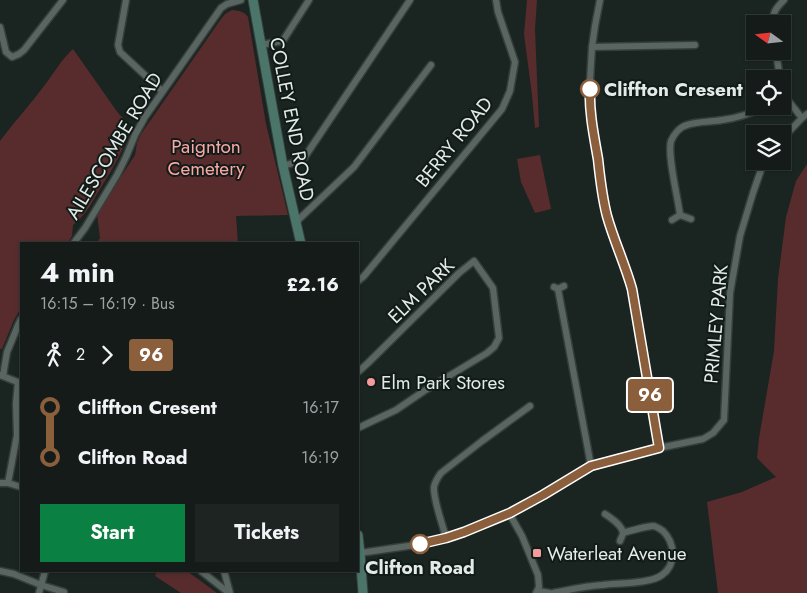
<!DOCTYPE html>
<meta charset="utf-8">
<style>
:root{--surface:#141b19;--page:#1d2422;--text:#f1f3f6;--muted:#9da1a2;--line:#333938;--accent:#0b8043}
body{margin:0;font-family:Jost,sans-serif;background:var(--page);color:var(--text);height:100vh;display:flex;flex-direction:column;font-size:19px;white-space:nowrap}
*{box-sizing:border-box;margin:0}
p{font-size:16px;color:var(--muted)}
.icon{flex:none;width:28px;height:28px;fill:none;stroke:currentColor;stroke-width:2;stroke-linecap:round;stroke-linejoin:round}
.map{position:relative;flex:1;overflow:hidden}
.side{position:absolute;left:20px;top:242px;width:339px;height:330px;display:flex;flex-direction:column;background:var(--surface);border-radius:0px;box-shadow:0 1px 4px #0004,0 0 0 1px var(--line)}
.side>*{flex:none}
.badge{padding:0 10px;border-radius:4px;font-size:18px;line-height:32px}
.needle{width:32px;rotate:285deg}
.fabs{position:absolute;left:746px;top:15px;display:grid;gap:10px}
.fabs a{display:grid;place-items:center;width:45px;height:45px;border-radius:0px;background:var(--surface);box-shadow:0 1px 4px #0004,0 0 0 1px var(--line);font-size:25px}
.map>.badge{position:absolute;translate:-50% -50%;box-shadow:0 0 0 2px #fff}
.legs{display:flex;align-items:center;gap:8px;height:55px;padding:0 20px;font-size:16px}
.legs p{margin-inline-start:auto}
.summary{display:flex;align-items:center;justify-content:space-between;height:85px;padding:0 20px}
h1{font-size:28px;font-weight:700;line-height:38px}
.button{display:flex;gap:10px;margin-top:auto;padding:10px 20px}
.button a{flex:1;height:58px;border-radius:0px;background:var(--accent);color:#fff;font-size:20px;font-weight:700;line-height:58px;text-align:center}
.button a+a{background:var(--page);color:var(--text)}
ul{padding:0 20px;list-style:none}
li{display:flex;align-items:center;gap:18px;height:50px;font-size:19px}
li i{display:grid;place-items:center;width:8px;height:100%;margin:0 6px;background:currentColor}
li i::after{content:'';width:12px;height:12px;margin:-6px;border:4px solid;border-radius:50%;background:var(--surface)}
li p{margin-inline-start:auto}
li:first-child i{background:linear-gradient(#0000 50%,currentColor 0)}
li:last-child i{background:linear-gradient(currentColor 50%,#0000 0)}
.map>svg:first-child{display:block}
.green{fill:#582c2d}
.lines{fill:none;stroke-linecap:round;stroke-linejoin:round}
.street-casing{stroke:#363e3b;stroke-width:9}
.secondary-casing{stroke:#363e3b;stroke-width:11}
.street{stroke:#596560;stroke-width:6}
.secondary{stroke:#4b7569;stroke-width:9}
.line-1-casing{stroke:#fff;stroke-width:11}
.line-1{stroke:#8b5e3c;stroke-width:8}
.stop-1-dot{fill:#fff;stroke:#8b5e3c;stroke-width:2.5}
.poi-dot{fill:#f59b9b;stroke:#111b18;stroke-width:2}
.labels{text-anchor:middle;dominant-baseline:central;stroke-width:4;stroke-linejoin:round;paint-order:stroke}
.stop-label{font-size:19px;font-weight:bold;fill:#e3eae7;stroke:#111b18;text-anchor:start}
.street-label{font-size:19px;fill:#e3eae7;stroke:#111b18}
.park-label{font-size:19px;fill:#faa7a6;stroke:#111b18}
.poi-label{font-size:19px;fill:#e3eae7;stroke:#111b18;text-anchor:start}
</style>
<div class="map">
<svg width="807" height="593" viewBox="0 0 807 593">
<rect width="100%" height="100%" fill="#1a2421"/>
<g class="green">
<path d="M527 0H537L535 29 539 127 535 128 532 95 524 34Z"/>
<path d="M232 10C239 11 244 11 248 17L266 124 288 215 236 216 238 244H85L97 242 100 238 97 214 135 155 137 143 141 134 221 19 225 14Z"/>
<path d="M73 49 118 113 123 118 122 119 129 132C121 156 110 173 97 194 90 206 84 217 73 225L72 236 67 244H21V308L14 320 2 349H0V141C14 122 30 105 44 86 54 73 61 60 73 49Z"/>
<path d="M540 155 551 209 535 213 521 182 517 159Z"/>
<path d="M807 164V593H718L707 502 742 492 776 477 757 458 759 438 774 351 778 279 786 217 796 181Z"/>
<path d="M157 571H187L217 593H181L155 576Z"/>
</g>
<g class="lines">
<g class="street-casing">
<g id="street">
<path d="M126 0 118 45 120 52 162 91"/>
<path d="M773 24C772 13 776 8 784 0"/>
<path d="M0 27 6 52 12 57 19 54 24 50 63 0"/>
<path d="M261 45 281 41 284 39 309 0"/>
<path d="M592 47 695 45"/>
<path d="M776 51 780 79"/>
<path d="M782 92 783 94 802 118"/>
<path d="M782 139 802 118 807 114"/>
<path d="M283 166 299 161 304 158 410 0"/>
<path d="M680 215C678 198 667 155 671 141 674 134 680 127 687 125 698 121 711 122 722 120 738 118 752 113 766 106"/>
<path d="M672 220 680 215 691 219"/>
<path d="M297 221 354 167 431 65"/>
<path d="M73 244 85 228 117 175 126 157 135 135 145 117 221 8 227 4 241 0"/>
<path d="M358 281 364 276 502 109 510 91 515 62 498 12 496 0"/>
<path d="M554 287 558 289 564 286"/>
<path d="M558 289 591 466"/>
<path d="M358 372 368 363 459 273 474 261 493 288 499 338 494 347 487 353 424 391 396 410 358 428"/>
<path d="M0 375 20 383"/>
<path d="M3 376 7 352 19 323 21 319"/>
<path d="M659 448 703 439 713 433 724 420 730 293 740 236 753 193 762 167 766 161"/>
<path d="M0 483H8L21 487"/>
<path d="M8 483 17 435 16 404 18 382"/>
<path d="M509 513 522 536 538 575 539 587 536 593"/>
<path d="M605 514C611 518 622 525 623 533 623 535 621 538 620 541"/>
<path d="M446 538C443 525 433 500 434 487 435 482 438 477 441 473L482 441 530 406"/>
<path d="M360 553 415 545 446 538 464 532 509 513 543 495 591 466 659 448 654 424 632 289 626 269 616 242 607 215 593 128 589 98 592 47 595 26 600 0"/>
<path d="M0 571 14 574 41 585 64 592"/>
<path d="M201 571 229 593"/>
<path d="M224 571 230 593"/>
<path d="M538 591 550 593"/>
<path d="M39 593 45 571"/>
<path d="M553 593C569 590 585 586 602 585 618 583 650 584 662 575 677 564 675 543 663 531 660 529 656 526 653 526 648 526 629 531 623 533"/>
</g>
</g>
<g class="secondary-casing">
<g id="secondary">
<path d="M253 0 283 166 301 244"/>
<path d="M358 535 360 553 363 593"/>
</g>
</g>
<use href="#street" class="street"/>
<use href="#secondary" class="secondary"/>
</g>
<g class="lines">
<g class="line-1-casing">
<path id="line-1" d="M420 544 446 538 464 532 510 513 543 495 591 466 659 448 632 289C625 264 614 241 607 216 602 197 600 178 598 159 594 136 589 112 590 89"/>
</g>
<use href="#line-1" class="line-1"/>
</g>
<g class="stop-1-dot">
<circle cx="590" cy="89" r="9"/>
<circle cx="420" cy="544" r="9"/>
</g>
<g class="poi-dot">
<circle cx="371" cy="382" r="5"/>
<rect x="532" y="548" width="10" height="10" rx="2.5"/>
</g>
<g class="labels">
<g class="stop-label">
<text x="604" y="89">Cliffton Cresent</text>
<text x="420" y="567" text-anchor="middle">Clifton Road</text>
</g>
<g class="street-label">
<text transform="translate(292 119) rotate(79)">COLLEY END ROAD</text>
<text transform="translate(454 142) rotate(-51)">BERRY ROAD</text>
<text transform="translate(114 146) rotate(-59)">AILESCOMBE ROAD</text>
<text transform="translate(421 291) rotate(-44)">ELM PARK</text>
<text transform="translate(716 324) rotate(-85)">PRIMLEY PARK</text>
</g>
<g class="park-label">
<text x="206" y="146">Paignton<tspan x="206" dy="22">Cemetery</tspan></text>
</g>
<g class="poi-label">
<text x="381" y="382">Elm Park Stores</text>
<text x="547" y="553">Waterleat Avenue</text>
</g>
</g>
</svg>
<div class="fabs">
<a><svg class="needle" viewBox="-14 -14 28 28"><path d="M0-13l5 13h-10z" fill="#e53935"/><path d="M0 13l5-13h-10z" fill="#9da1a2"/></svg></a>
<a><svg class="icon" aria-label="locate" viewBox="0 0 24 24"><circle cx="12" cy="12" r="6"/><path d="M12 2v4M12 18v4M2 12h4M18 12h4"/></svg></a>
<a><svg class="icon" aria-label="layers" viewBox="0 0 24 24"><path d="M12 4l9 5-9 5-9-5zM3 14l9 5 9-5"/></svg></a>
</div>
<b class="badge" style="left:650px;top:395px;background:#8b5e3c;color:#fff">96</b>
<section class="side">
<div class="summary"><div><h1>4 min</h1><p>16:15 – 16:19 · Bus</p></div><b>£2.16</b></div>
<div class="legs"><svg class="icon" aria-label="walk" viewBox="0 0 24 24"><circle cx="13" cy="4" r="2"/><path d="M13 8l-2 6 4 7M11 14l-3 7M7 12l3-4h3l4 4"/></svg>2<svg class="icon" aria-label="forward" viewBox="0 0 24 24"><path d="M9 5l7 7-7 7"/></svg><b class="badge" style="background:#8b5e3c;color:#fff">96</b></div>
<ul>
<li><i style="color:#8b5e3c"></i><b>Cliffton Cresent</b><p>16:17</p></li>
<li><i style="color:#8b5e3c"></i><b>Clifton Road</b><p>16:19</p></li>
</ul>
<div class="button"><a>Start</a><a>Tickets</a></div>
</section>
</div>
